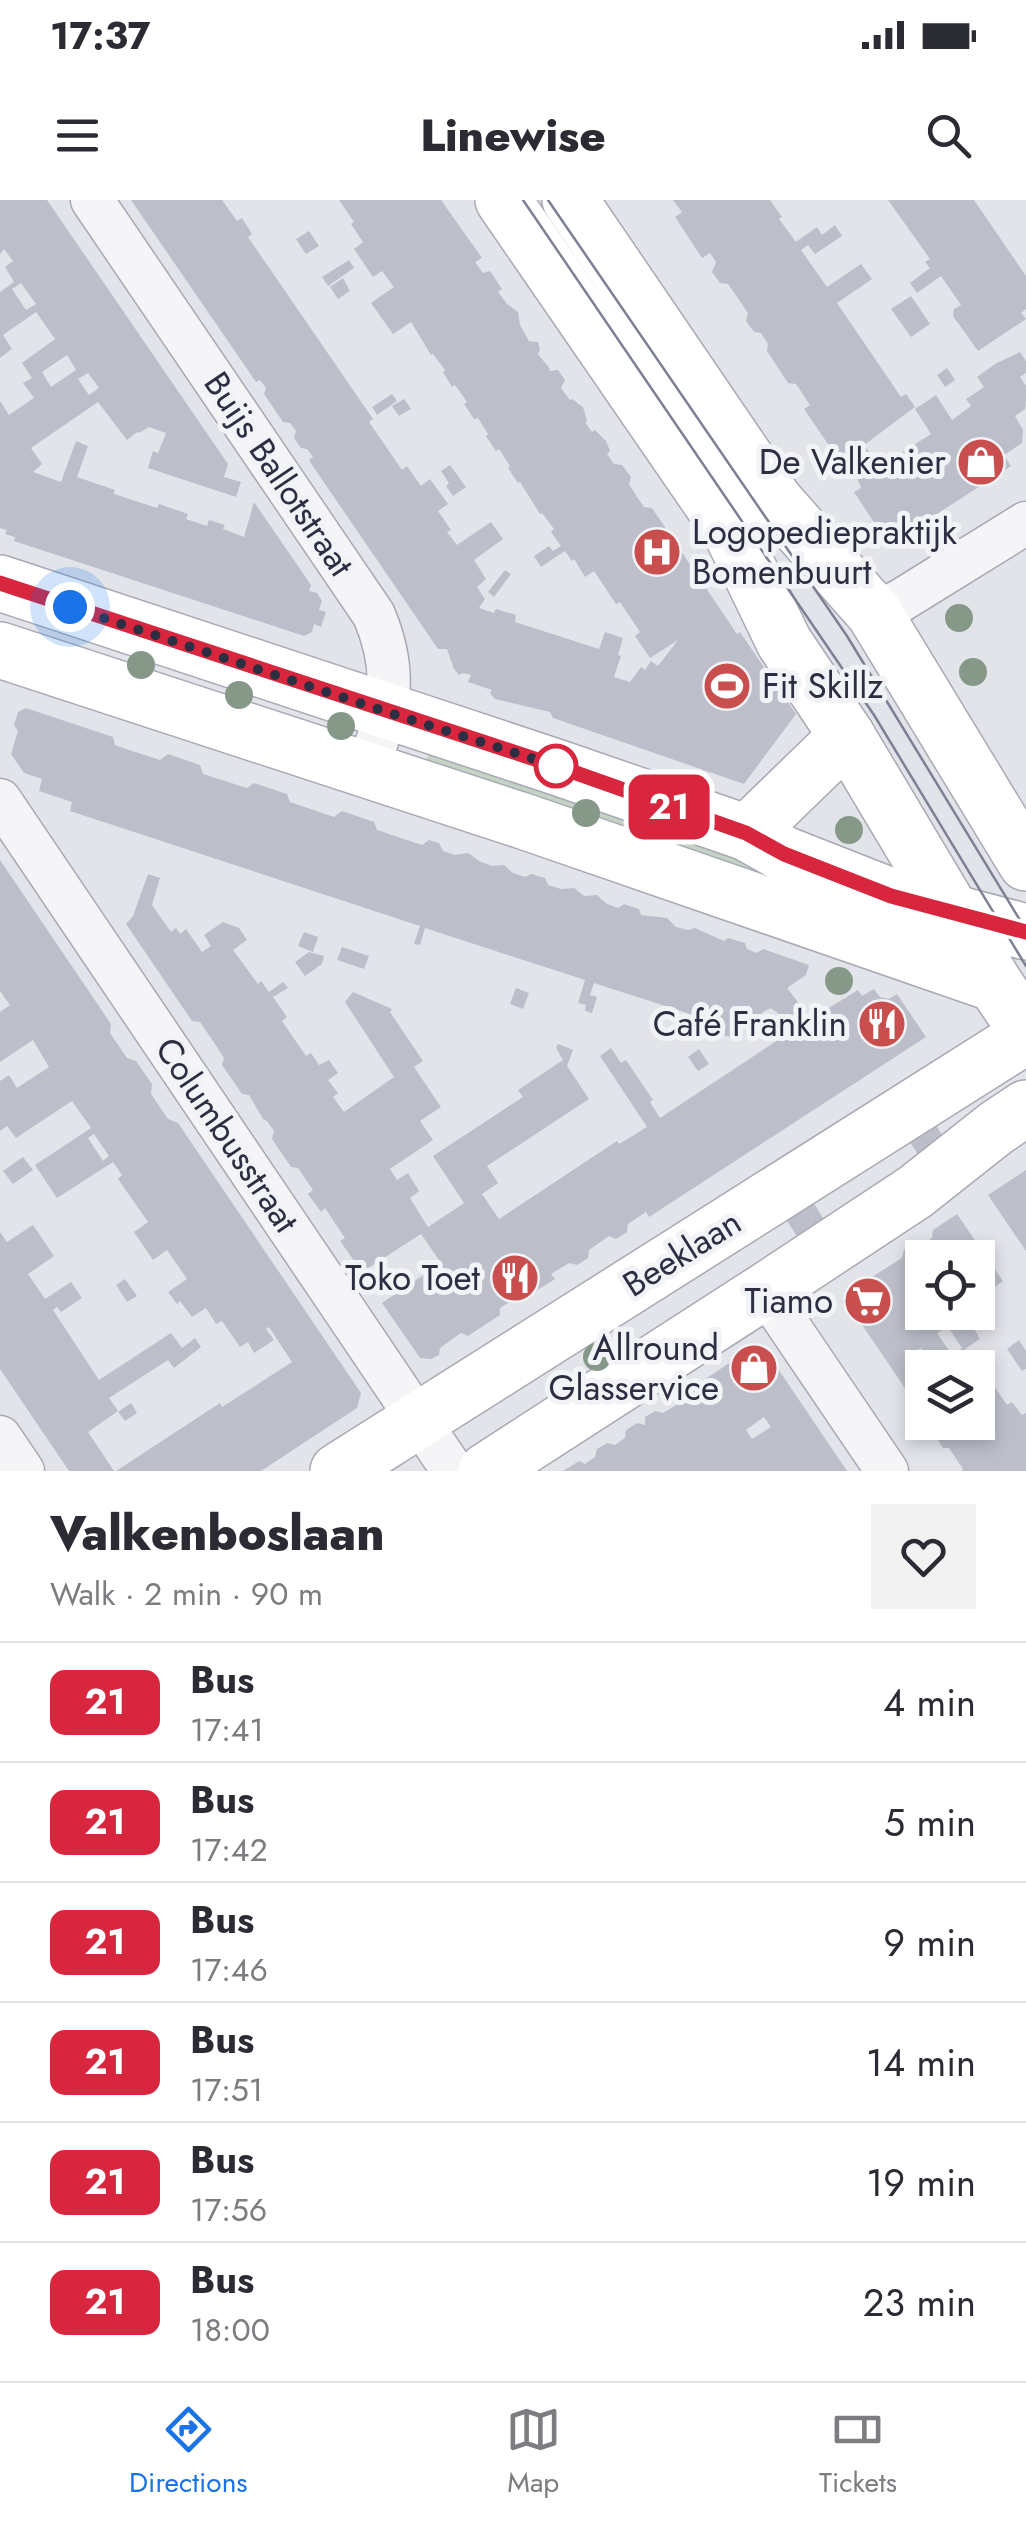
<!DOCTYPE html>
<meta charset="utf-8">
<style>
:root{--surface:#fff;--page:#f2f2f3;--text:#2b2b33;--muted:#7c7c81;--line:#e1e1e2;--accent:#1a73e8}
body{margin:0;font-family:Jost,sans-serif;background:var(--page);color:var(--text);height:100vh;display:flex;flex-direction:column;font-size:38px;white-space:nowrap}
*{box-sizing:border-box;margin:0}
p{font-size:32px;color:var(--muted)}
.icon{flex:none;width:55px;height:55px;fill:none;stroke:currentColor;stroke-width:2;stroke-linecap:round;stroke-linejoin:round}
.map{position:relative;height:1271px;overflow:hidden}
.panel{display:flex;flex-direction:column;background:var(--surface);flex:1}
.panel>*{flex:none}
.badge{padding:0 20px;border-radius:15px;font-size:35px;line-height:65px}
.controls{position:absolute;left:905px;top:1040px;display:grid;gap:20px}
.controls a{display:grid;place-items:center;width:90px;height:90px;border-radius:0px;background:var(--surface);box-shadow:0 5px 15px #0003;font-size:50px}
.you{position:absolute;width:50px;height:50px;margin:-25px;border:8px solid #fff;border-radius:50%;background:#1a73e8;box-shadow:0 0 0 15px #1a73e833}
.map>.badge{position:absolute;translate:-50% -50%;box-shadow:0 0 0 5px #fff}
.round{display:grid;place-items:center;flex:none;width:105px;height:105px;border-radius:0px;background:var(--page)}
.headline{display:flex;align-items:center;justify-content:space-between;height:170px;padding:0 50px}
h1{font-size:48px;font-weight:800;line-height:75px}
ul{padding:0;list-style:none}
li{display:flex;align-items:center;gap:30px;height:120px;padding:0 50px;border-top:2px solid var(--line)}
li div{flex:1}
li b{display:block;font-size:38px}
li em{font-style:normal}
li .badge{min-width:110px;font-weight:700;text-align:center}
.status{display:flex;justify-content:space-between;align-items:center;height:70px;padding:0 50px;background:var(--surface);direction:ltr}
.status svg{height:28px;fill:currentColor}
header{display:flex;justify-content:space-between;align-items:center;height:130px;padding:0 50px;background:var(--surface);font-size:45px;font-weight:800}
.menu{display:flex;justify-content:space-around;align-items:center;height:140px;border-top:2px solid var(--line);background:var(--surface);font-size:28px;color:var(--muted)}
.menu a{display:grid;justify-items:center;gap:5px}
.menu .active{color:var(--accent)}
.map>svg:first-child{display:block}
.green{fill:#c5d3c4}
.building{fill:#bcbfc9;fill-rule:evenodd}
.lines{fill:none;stroke-linecap:round;stroke-linejoin:round}
.street-casing{stroke:#a7aab4;stroke-width:45}
.secondary-casing{stroke:#a7aab4;stroke-width:58}
.street{stroke:#f5f5f8;stroke-width:42}
.secondary{stroke:#fff;stroke-width:55}
.tram{stroke:#7c8193;stroke-width:2.5}
.tree{fill:#869989}
.line-casing{stroke:#fff;stroke-width:22}
.line{stroke:#d7263d;stroke-width:15}
.walk{stroke:#2b2f41;stroke-width:10;stroke-dasharray:0 18}
.stop-dot{fill:#fff;stroke:#d7263d;stroke-width:5}
.labels{text-anchor:middle;dominant-baseline:central;stroke-width:10;stroke-linejoin:round;paint-order:stroke}
.poi-label{font-size:35px;fill:#2b2f41;stroke:#f2f3f7;text-anchor:end}
.street-label{font-size:35px;fill:#2b2f41;stroke:#f2f3f7}
</style>
<div class="status"><b>17:37</b><svg viewBox="0 0 49 12"><path d="M0 12V9h3v3zM5 12V6h3v6zM10 12V3h3v9zM15 12V0h3v12zM26 1h20v11H26zM47 4h2v5h-2z"/></svg></div>
<header><svg class="icon" aria-label="menu" viewBox="0 0 24 24"><path d="M4 6h16M4 12h16M4 18h16"/></svg>Linewise<svg class="icon" aria-label="search" viewBox="0 0 24 24"><circle cx="10" cy="10" r="6"/><path d="M15 15l6 6"/></svg></header>
<div class="map">
<svg width="1026" height="1271" viewBox="0 0 1026 1271">
<rect width="100%" height="100%" fill="#e2e4ea"/>
<path class="green" d="M429 553 765 664 757 689 423 569Z"/>
<g class="building">
<path d="M0 0H47L228 264 224 277 241 282 236 297 148 268 153 251 158 253 166 233 149 227 139 233 137 232 127 240 98 202 31 248 42 264 33 272 61 282 76 241 88 246 77 277 115 290 114 294 157 308 159 304 188 314 186 319 207 326 209 320 225 325 223 329 244 337 254 302 311 385 309 391 317 393 322 401 319 410 326 412 321 427 314 424 312 432 304 436 14 341 15 337 5 334 7 330 0 328V201L9 215 34 198 23 183 32 178 22 163 55 139 36 112 3 135 12 149 0 158V92L14 82 5 67 13 61 4 49 0 54ZM21 83 36 104 26 110 12 89ZM67 155 76 170 51 187 42 172ZM88 173 99 188 89 195 78 179Z"/>
<path d="M131 0H222L237 21 242 18 252 34 248 37 373 219 369 222 402 270 407 266 421 286 430 279 448 304 438 311 451 330 447 332 457 345 491 322 503 339 474 360 486 379 477 387 485 399 479 408 494 413 496 409 516 415 515 422 599 449 605 432 623 438 618 455 621 456 614 477 630 482 641 467 645 470 651 461 658 466 678 440 650 458 635 436 640 432 620 402 616 404 594 371 585 377 574 359 572 361 565 351 541 367 534 356 549 346 553 351 561 346 551 332 554 329 542 313 540 314 520 282 518 283 508 268 510 266 499 249 496 251 486 236 488 234 478 218 474 219 464 204 467 202 455 185 452 187 443 172 445 170 433 154 431 155 411 122 393 134 371 103 394 87 382 71 373 77 354 49 363 42 351 24 354 22 339 0H441L482 58 475 62 483 73 490 71 502 89 498 92 507 104 518 112 520 125 529 141 538 142 540 150 538 154 550 169 549 171 558 170 565 180 561 188 570 200 572 199 583 207 587 221 585 222 592 232 595 230 606 241 610 251 607 254 614 264 622 265 631 277 629 284 637 297 644 307 652 308 737 434 740 432 796 514 744 584 553 518 550 512 495 499 490 493 492 490 468 482 471 475 463 473 459 475 454 469 447 449H438L310 262 309 260 313 257 307 249 301 248 294 238 296 231 290 223 283 222 264 194 266 188 260 180 256 182Z"/>
<path d="M673 0H770L782 17 779 19 796 42 817 27 822 35 835 25 842 36 815 54 808 45 801 50 827 87 861 64 872 79 837 103 901 197 906 194 915 207 864 245 876 261 888 254 892 259 931 234 915 209 936 195 952 220 971 206 966 199 984 187 977 177 995 164 1020 152 1026 161V173L1020 177 1026 186V199L1025 209 1015 216 1023 230 1022 243 1004 255 1011 266 903 336 902 333 898 335 895 331 887 330 883 332 881 329 879 330 854 292 861 288 858 280 835 247 832 250 804 209 810 205 796 184 788 183 767 151 768 144 761 133 754 132 746 121 748 113 728 84 720 83 712 72 716 62 710 53 702 58 675 17 682 12Z"/>
<path d="M888 0H974L1026 76V109L1021 113 1026 119 978 151 953 116 954 109 961 105 941 76 917 93 910 83 930 68 925 62 930 59Z"/>
<path d="M309 31 319 46 306 54 296 39Z"/>
<path d="M349 60 354 68 328 86 322 77Z"/>
<path d="M343 78 350 91 338 99 330 87Z"/>
<path d="M911 96 930 124 911 137 891 109Z"/>
<path d="M947 168 955 180 945 187 937 175Z"/>
<path d="M392 194 397 201 377 215 372 207Z"/>
<path d="M404 199 411 209 399 216 392 206Z"/>
<path d="M450 265 466 287 453 296 446 286 449 283 441 271Z"/>
<path d="M505 370 511 374 494 397 488 392Z"/>
<path d="M26 508 113 537 115 545 129 550 160 560 168 554 200 565 203 574 247 588 254 583 287 594 290 602 334 617 342 611 374 622 377 630 422 645 429 640 439 643 443 651 455 655 468 653 479 661 492 666 504 665 513 673 525 677 531 674 545 678 548 685 561 689 574 688 584 696 597 695 607 704 618 708 624 704 639 709 641 715 667 718 676 727 688 730 695 728 724 741 728 738 745 743 747 749 757 753 763 749 809 765 806 775 787 788 811 819 858 790 862 796 874 789 880 797 889 799 897 794 926 837 649 1017 646 1012 628 1024 627 1032 616 1039 609 1036 589 1050 588 1058 577 1065 569 1063 551 1074 555 1079 525 1098 522 1094 500 1108V1115L468 1136 461 1133 451 1140 440 1148 439 1155 431 1159 420 1158 382 1103 441 1063 421 1034 362 1072 340 1041 345 1038 325 1008 321 1012 308 994 313 990 298 968 291 967 272 939 274 931 267 921 263 919 249 895 242 894 222 865 224 858 217 847 200 822 192 821 126 724 133 716 148 674 160 678 152 705 171 732 176 728 180 734 186 729 202 752 211 746 204 735 223 722 239 728 247 740 233 750 258 784 261 781 269 792 283 782 288 788 273 797 287 817 282 821 306 856 311 853 319 865 329 860 338 873 328 880 338 893 333 897 344 912 394 877 345 802 353 792 392 809 390 812 423 861 414 867 441 907 420 921 433 940 390 969 397 980 408 973 419 991 410 998 428 1027 464 1003 433 956 523 897 518 890 563 860 556 848 558 844 573 850 567 866 589 899 487 966 498 983 482 994 499 1019 617 941 619 944 647 927 600 856 611 848 621 863 626 860 653 900 650 902 660 918 790 832 777 812 770 808 759 815 755 827 743 822 738 835 733 838 697 826 703 809 700 808 696 816 594 783 590 795 597 797 592 813 585 811 586 805 578 803 585 780 425 728 420 745 414 744 420 726 70 611 72 602 39 591 42 579 24 573 11 554 18 531 14 525 18 512Z"/>
<path d="M0 660 111 824 110 833 127 858 136 861 152 884 151 894 168 919 178 923 361 1193 357 1208 261 1271H116L220 1203 222 1207 292 1162 269 1127 266 1129 274 1140 254 1153 248 1142 240 1147 222 1121 216 1124 206 1108 192 1117 180 1101 177 1104 168 1092 187 1079 167 1050 153 1060 134 1032 148 1022 118 979 122 975 113 962 57 998 35 965 91 928 72 901 16 938 7 926 0 931V881L9 875 17 888 49 867 33 840 0 862V812L10 805 0 791ZM94 934 109 956 103 961 88 938Z"/>
<path d="M304 732 318 737 313 752 298 746Z"/>
<path d="M342 747 369 756 364 769 337 760Z"/>
<path d="M309 752 324 756 322 764 305 776 295 762Z"/>
<path d="M516 788 529 793 523 809 510 804Z"/>
<path d="M699 849 709 864 698 871 688 857Z"/>
<path d="M933 921 946 941 920 957 907 938Z"/>
<path d="M23 957 33 970 13 984 3 971Z"/>
<path d="M1026 970V1051L988 995Z"/>
<path d="M811 999 825 1021 798 1038 784 1016Z"/>
<path d="M957 1014 1003 1081 978 1099V1058H922V1112H972L967 1117 980 1139 965 1149 974 1161 981 1156 991 1169 985 1173 1007 1205 1012 1202 1022 1215 1026 1213V1271H962L963 1269 949 1248H943L926 1222H978V1168H933L921 1148 908 1156 913 1158 922 1172V1209L907 1187 905 1188 856 1116 854 1117 842 1101 852 1095 862 1077 867 1080 902 1058 904 1050 914 1043 921 1045 932 1038 933 1030ZM948 1127 962 1148 952 1155 937 1133Z"/>
<path d="M33 1025 54 1056 28 1074 45 1099 71 1082 82 1098 61 1112 57 1107 53 1110 99 1180 171 1133 182 1148 195 1138 201 1147 174 1168 168 1160 109 1198 118 1211 88 1232 114 1271H69L0 1169V1032L7 1042Z"/>
<path d="M125 1079 137 1096 127 1102 116 1085Z"/>
<path d="M1019 1140 1026 1151V1169L1022 1171 1007 1149Z"/>
<path d="M752 1148 766 1151 847 1271H563L579 1261 585 1264 595 1257 597 1249 607 1243 615 1245 625 1238 626 1230 637 1223 645 1225V1217L655 1211 663 1213 673 1207 679 1203 681 1195ZM764 1217 771 1227 752 1239 746 1230Z"/>
<path d="M131 1203 137 1213 125 1221 118 1212Z"/>
</g>
<g class="lines">
<g class="street-casing">
<g id="street">
<path d="M92 0 374 415C400 477 388 510 367 571"/>
<path d="M874 413 900 401 1026 323"/>
<path d="M0 600 453 1271"/>
<path d="M765 1091 887 1271"/>
<path d="M0 1237 23 1271"/>
</g>
</g>
<g class="secondary-casing">
<g id="secondary">
<path d="M503 0 730 330 784 442 847 536 995 784 1026 830"/>
<path d="M570 0 775 301 874 413 1026 663"/>
<path d="M0 383 556 567 747 633 784 654 891 696 1026 732"/>
<path d="M0 450 526 622 995 784"/>
<path d="M747 633 847 536"/>
<path d="M338 1271 1026 836"/>
<path d="M486 1271 765 1091 915 992 996 928 1026 908"/>
</g>
</g>
<use href="#street" class="street"/>
<use href="#secondary" class="secondary"/>
<g class="tram">
<path d="M523 0 874 515 1026 766"/>
<path d="M548 0 847 436 1026 730"/>
</g>
</g>
<g class="tree">
<circle cx="959" cy="418" r="14"/>
<circle cx="141" cy="465" r="14"/>
<circle cx="973" cy="472" r="14"/>
<circle cx="239" cy="495" r="14"/>
<circle cx="341" cy="526" r="14"/>
<circle cx="586" cy="613" r="14"/>
<circle cx="849" cy="630" r="14"/>
<circle cx="839" cy="781" r="14"/>
<circle cx="597" cy="1157" r="14"/>
</g>
<g class="lines">
<g class="line-casing">
<path id="line" d="M0 383 556 566 746 633 784 654 891 696 1026 732"/>
</g>
<use href="#line" class="line"/>
<path class="walk" d="M70 407 387 512 556 566"/>
</g>
<defs>
<g id="shop-disc" transform="scale(2.5)"><circle r="9.5" fill="#c84f4e" stroke="#f2f3f7"/><path d="M-5-2.5h2.3a2.7 3.5 0 0 1 5.4 0H5L5.5 6h-11ZM-1.5-2.5h3a1.5 2.3 0 0 0-3 0Z" fill="#fff"/></g>
<g id="hospital-disc" transform="scale(2.5)"><circle r="9.5" fill="#c84f4e" stroke="#f2f3f7"/><path d="M-5-5h3v3.5h4V-5h3V5h-3V1.5h-4V5h-3Z" fill="#fff"/></g>
<g id="stadium-disc" transform="scale(2.5)"><circle r="9.5" fill="#c84f4e" stroke="#f2f3f7"/><path d="M0-5a6.5 5 0 1 0 0 10a6.5 5 0 1 0 0-10ZM-3.5-1.8h7v3.6h-7Z" fill="#fff"/></g>
<g id="restaurant-disc" transform="scale(2.5)"><circle r="9.5" fill="#c84f4e" stroke="#f2f3f7"/><path d="M-5-6h1v4h1v-4h1v4h1v-4h1v5L-1.5 .5V6h-2V.5L-5-1ZM5-6V6H3V1.5H1.5Q1.5-4 5-6Z" fill="#fff"/></g>
<g id="supermarket-disc" transform="scale(2.5)"><circle r="9.5" fill="#c84f4e" stroke="#f2f3f7"/><path d="M-6-5.5h2.5l.6 2H6L4.5 2H-2.5L-4.4-4H-6ZM-1.5 3.2a1.3 1.3 0 1 0 .1 0ZM3 3.2a1.3 1.3 0 1 0 .1 0Z" fill="#fff"/></g>
</defs>
<g fill-rule="evenodd">
<use href="#shop-disc" x="981" y="262"/>
<use href="#hospital-disc" x="657" y="352"/>
<use href="#stadium-disc" x="727" y="486"/>
<use href="#restaurant-disc" x="882" y="824"/>
<use href="#restaurant-disc" x="515" y="1078"/>
<use href="#supermarket-disc" x="868" y="1101"/>
<use href="#shop-disc" x="754" y="1168"/>
</g>
<circle class="stop-dot" cx="556" cy="566" r="20"/>
<g class="labels">
<g class="poi-label">
<text x="946" y="262">De Valkenier</text>
<text x="692" y="332" text-anchor="start">Logopediepraktijk<tspan x="692" dy="40">Bomenbuurt</tspan></text>
<text x="762" y="486" text-anchor="start">Fit Skillz</text>
<text x="847" y="824">Café Franklin</text>
<text x="480" y="1078">Toko Toet</text>
<text x="833" y="1101">Tiamo</text>
<text x="719" y="1148">Allround<tspan x="719" dy="40">Glasservice</tspan></text>
</g>
<g class="street-label">
<text transform="translate(279 274) rotate(56)">Buijs Ballotstraat</text>
<text transform="translate(227 935) rotate(56)">Columbusstraat</text>
<text transform="translate(682 1053) rotate(-32)">Beeklaan</text>
</g>
</g>
</svg>
<div class="controls">
<a><svg class="icon" aria-label="locate" viewBox="0 0 24 24"><circle cx="12" cy="12" r="6"/><path d="M12 2v4M12 18v4M2 12h4M18 12h4"/></svg></a>
<a><svg class="icon" aria-label="layers" viewBox="0 0 24 24"><path d="M12 4l9 5-9 5-9-5zM3 14l9 5 9-5"/></svg></a>
</div>
<div class="you" style="left:70px;top:407px"></div>
<b class="badge" style="left:669px;top:607px;background:#d7263d;color:#fff">21</b>
</div>
<section class="panel">
<div class="headline"><div><h1>Valkenboslaan</h1><p>Walk · 2 min · 90 m</p></div><a class="round"><svg class="icon" aria-label="heart" viewBox="0 0 24 24"><path d="M12 20l-8-8c-3-5 5-10 8-4 3-6 11-1 8 4z"/></svg></a></div>
<ul>
<li><span class="badge" style="background:#d7263d;color:#fff">21</span><div><b>Bus</b><p>17:41</p></div><em>4 min</em></li>
<li><span class="badge" style="background:#d7263d;color:#fff">21</span><div><b>Bus</b><p>17:42</p></div><em>5 min</em></li>
<li><span class="badge" style="background:#d7263d;color:#fff">21</span><div><b>Bus</b><p>17:46</p></div><em>9 min</em></li>
<li><span class="badge" style="background:#d7263d;color:#fff">21</span><div><b>Bus</b><p>17:51</p></div><em>14 min</em></li>
<li><span class="badge" style="background:#d7263d;color:#fff">21</span><div><b>Bus</b><p>17:56</p></div><em>19 min</em></li>
<li><span class="badge" style="background:#d7263d;color:#fff">21</span><div><b>Bus</b><p>18:00</p></div><em>23 min</em></li>
</ul>
</section>
<nav class="menu">
<a class="active"><svg class="icon" aria-label="directions" viewBox="0 0 24 24"><path d="M12 3l9 9-9 9-9-9zM9 14v-3h6M13 9l2 2-2 2"/></svg>Directions</a>
<a><svg class="icon" aria-label="map" viewBox="0 0 24 24"><path d="M3 6l6-2 6 2 6-2v14l-6 2-6-2-6 2zM9 4v14M15 6v14"/></svg>Map</a>
<a><svg class="icon" aria-label="tickets" viewBox="0 0 24 24"><path d="M3 7h18v10H3zM15 7v10"/></svg>Tickets</a>
</nav>
